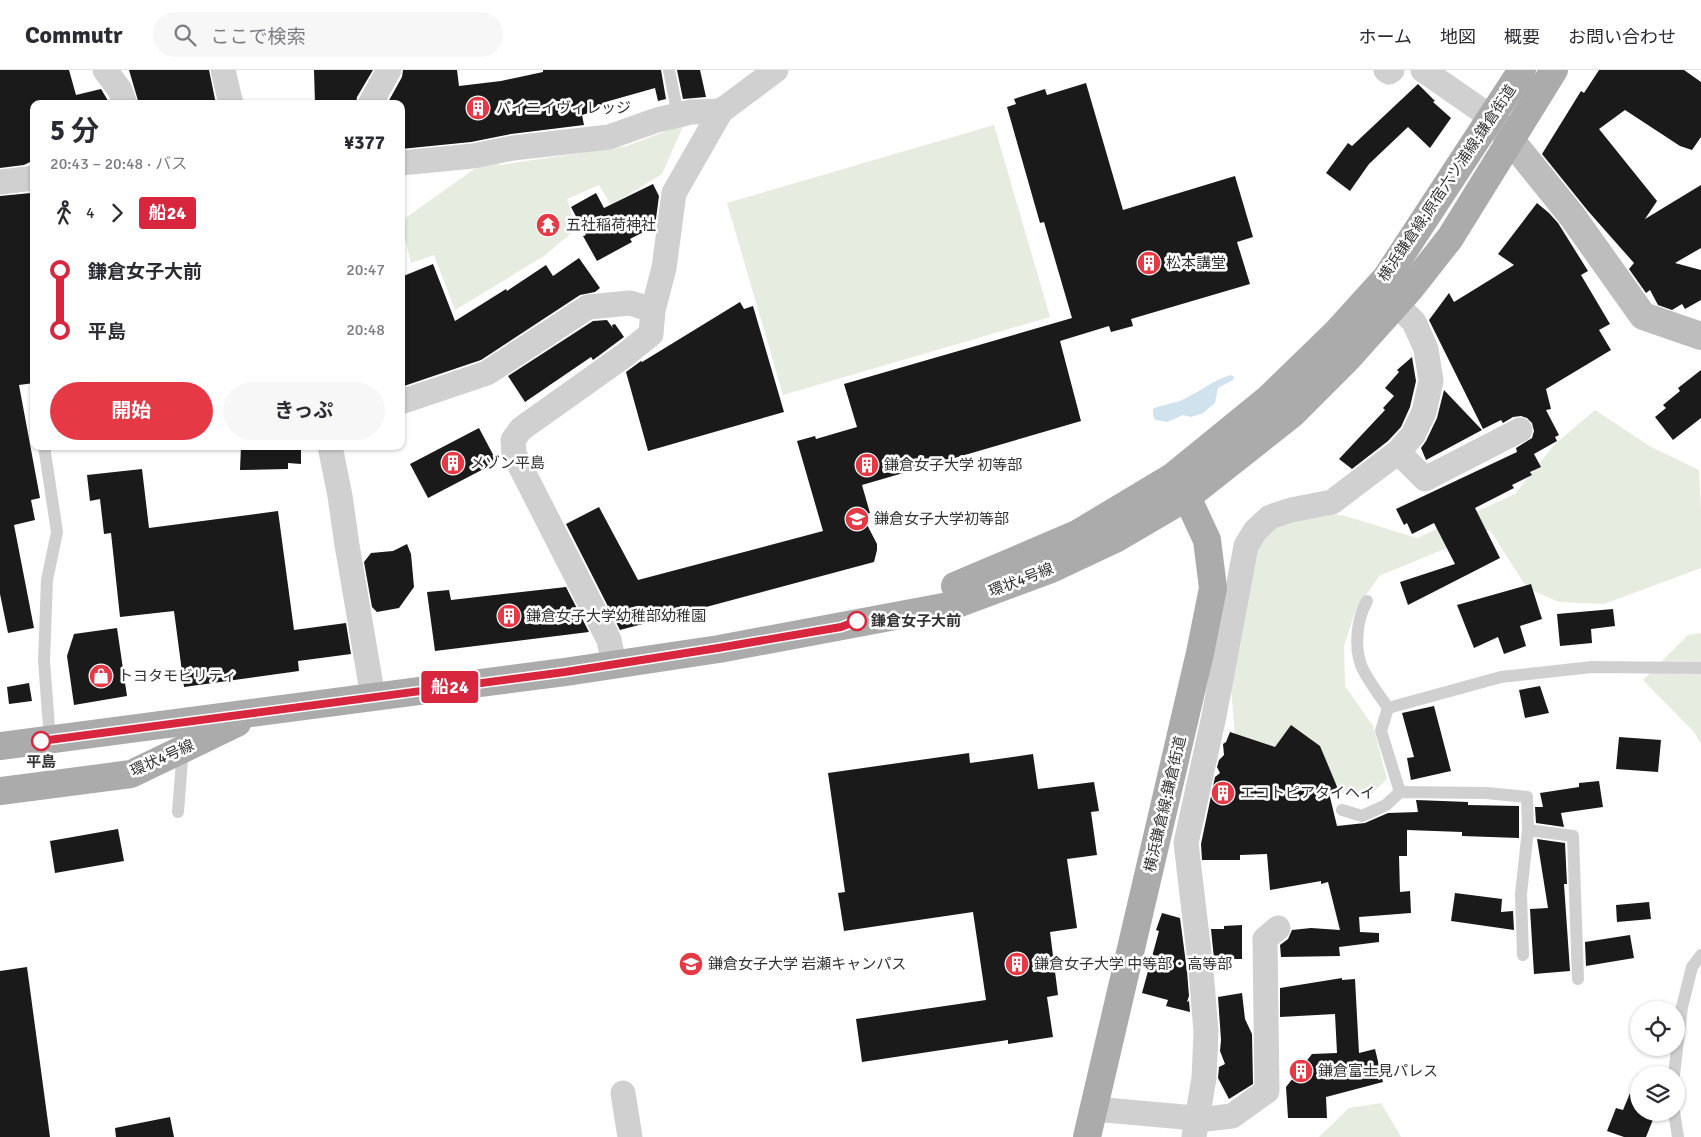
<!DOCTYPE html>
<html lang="ja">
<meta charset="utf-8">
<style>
:root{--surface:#fff;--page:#f7f7f7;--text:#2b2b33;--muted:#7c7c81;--line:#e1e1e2;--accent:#e63946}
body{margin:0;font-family:Signika,"Noto Sans JP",sans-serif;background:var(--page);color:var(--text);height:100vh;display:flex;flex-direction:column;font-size:19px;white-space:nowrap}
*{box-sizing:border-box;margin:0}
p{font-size:16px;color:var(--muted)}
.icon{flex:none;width:28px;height:28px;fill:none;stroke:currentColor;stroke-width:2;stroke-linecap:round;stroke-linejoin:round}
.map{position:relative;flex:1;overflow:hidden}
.drawer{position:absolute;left:30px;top:30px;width:375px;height:350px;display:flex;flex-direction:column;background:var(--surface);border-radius:10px;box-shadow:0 1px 4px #0004}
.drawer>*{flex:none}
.badge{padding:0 10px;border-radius:4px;font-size:18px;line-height:32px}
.tools{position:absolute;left:1630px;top:931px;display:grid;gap:10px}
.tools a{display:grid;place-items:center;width:55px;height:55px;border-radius:50%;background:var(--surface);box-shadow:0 1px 4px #0004;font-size:25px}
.map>.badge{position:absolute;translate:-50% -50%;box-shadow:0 0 0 2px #fff}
.legs{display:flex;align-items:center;gap:8px;height:55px;padding:0 20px;font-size:16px}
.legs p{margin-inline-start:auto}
.head{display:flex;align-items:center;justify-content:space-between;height:85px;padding:0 20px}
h1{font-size:28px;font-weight:700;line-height:38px}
.cta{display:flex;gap:10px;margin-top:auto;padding:10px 20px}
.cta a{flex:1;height:58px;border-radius:30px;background:var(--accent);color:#fff;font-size:20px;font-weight:700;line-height:58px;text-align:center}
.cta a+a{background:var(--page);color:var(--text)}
ul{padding:0 20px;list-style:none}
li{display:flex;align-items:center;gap:18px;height:60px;font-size:19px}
li i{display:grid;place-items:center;width:8px;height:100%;margin:0 6px;background:currentColor}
li i::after{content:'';width:12px;height:12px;margin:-6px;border:4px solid;border-radius:50%;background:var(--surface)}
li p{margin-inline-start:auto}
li:first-child i{background:linear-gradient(#0000 50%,currentColor 0)}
li:last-child i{background:linear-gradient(currentColor 50%,#0000 0)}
header{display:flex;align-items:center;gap:30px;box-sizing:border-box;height:70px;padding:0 25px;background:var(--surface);border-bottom:1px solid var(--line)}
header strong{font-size:24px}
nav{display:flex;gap:28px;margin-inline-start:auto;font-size:18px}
.search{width:350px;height:45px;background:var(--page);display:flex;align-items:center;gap:12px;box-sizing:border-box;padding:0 18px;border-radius:28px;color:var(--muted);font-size:19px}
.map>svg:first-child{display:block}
.green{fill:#e6ecdf}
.water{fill:#cfe2ee}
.building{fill:#1a1a1a}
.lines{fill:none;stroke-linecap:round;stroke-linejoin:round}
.lane{stroke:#d0d0d0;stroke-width:12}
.street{stroke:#d0d0d0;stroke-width:25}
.secondary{stroke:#bdbdbd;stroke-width:28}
.primary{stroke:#ababab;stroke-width:28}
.line-1-casing{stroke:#fff;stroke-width:11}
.line-1{stroke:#d7263d;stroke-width:8}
.stop-1-dot{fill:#fff;stroke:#d7263d;stroke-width:2.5}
.labels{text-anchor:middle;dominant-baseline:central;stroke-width:5;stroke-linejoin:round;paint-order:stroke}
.poi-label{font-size:15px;fill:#333;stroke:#fff;text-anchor:start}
.street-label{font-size:15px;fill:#333;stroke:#fff}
.stop-label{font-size:15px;font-weight:bold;fill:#333;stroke:#fff;text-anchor:start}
</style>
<header>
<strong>Commutr</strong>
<div class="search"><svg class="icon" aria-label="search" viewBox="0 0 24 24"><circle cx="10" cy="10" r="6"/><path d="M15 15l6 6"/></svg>ここで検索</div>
<nav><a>ホーム</a><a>地図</a><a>概要</a><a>お問い合わせ</a></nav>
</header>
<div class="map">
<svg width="1701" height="1067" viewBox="0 0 1701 1067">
<rect width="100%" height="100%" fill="#fff"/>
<g class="green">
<path d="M684 54 662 104 611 135 599 115 567 129 576 159 544 186 455 240 434 185 411 193 401 151 490 88 500 95 627 76Z"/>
<path d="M994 55 1050 247 783 325 727 133Z"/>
<path d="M1595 340 1651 377 1699 400 1701 442V498L1604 534 1559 532 1527 518 1490 460 1379 506 1355 542 1344 576 1345 616 1373 656 1387 709 1370 725 1345 726 1309 676 1236 680 1229 593 1251 461 1292 437 1345 446 1417 468 1515 424 1554 375Z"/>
<path d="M1701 563V674L1694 662 1643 610 1688 565Z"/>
<path d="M1381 1033 1401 1067H1319L1349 1038Z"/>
</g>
<path class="water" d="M1231 305 1234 307 1233 310 1218 318 1215 333 1203 343 1191 347 1183 345 1167 352 1155 350 1153 345V339C1163 334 1174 334 1184 329 1200 322 1214 309 1231 305Z"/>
<g class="building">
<path d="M0 0H69L76 25 101 19 110 34H34V90L24 95 0 98Z"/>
<path d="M129 0H209L216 34H139Z"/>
<path d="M314 0H373L357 27 356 34H315Z"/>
<path d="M403 0H457L459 16 501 11 543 2V0H661L666 29 658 31 655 18 602 33 604 38 582 45 584 55 511 64 471 72 401 79V34H387L402 7Z"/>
<path d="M677 0H700L706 27 683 29Z"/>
<path d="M1599 0H1684L1701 12V67L1692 80 1680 76 1625 40 1599 59 1657 131 1645 149 1701 115V178L1675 193 1701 200V230L1685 239 1682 234 1672 240 1658 235 1650 220 1646 223 1629 199 1634 193 1588 141 1542 84 1581 21 1584 23Z"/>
<path d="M1086 13 1123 140 1235 106 1253 167 1237 172 1250 214 1131 249 1133 256 1111 262 1109 256 1060 271 1081 351 862 415 870 443 862 445 877 474V480L874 492 620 560 566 454 599 437 638 510 823 461 797 371 815 366 816 369 857 357 844 314 1072 248 1044 152 1040 153 1007 37 1016 34 1014 29 1045 19 1047 25Z"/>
<path d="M1418 14 1435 31 1433 32 1451 48 1430 78 1408 57 1369 94 1350 121 1326 103 1348 73 1352 76Z"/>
<path d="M653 114 659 126 655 156 630 169 632 172 597 191 583 166 586 165 571 137 596 123 604 138Z"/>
<path d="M31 123 34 133V313L19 315 40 428 31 430 35 450 14 455 34 558 8 563 0 524V126Z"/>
<path d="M1537 133 1549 143 1558 153 1588 201 1581 205 1610 254 1599 260 1611 280 1546 319 1551 339 1546 340 1559 365 1555 367 1557 371 1534 384 1541 397 1530 402 1532 405 1512 415 1514 418 1475 438 1500 488 1408 535 1400 512 1455 494 1434 453 1412 464 1407 453 1404 455 1396 439 1517 382 1516 378 1532 368 1534 361 1532 353 1527 348 1521 346 1513 347 1503 353 1501 350 1483 359 1429 250 1449 223 1454 232 1514 195 1498 184Z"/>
<path d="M579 188 600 218 595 222 580 225 481 290 401 317V207L433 194 455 251 506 219 507 221 546 195 553 206Z"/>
<path d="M740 232 744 239 753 236 784 342 648 381 626 302 641 291 642 292Z"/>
<path d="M607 250 613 258 612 255 615 254 624 267 593 290 591 287 525 332 508 306 593 251Z"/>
<path d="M1412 287 1416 311 1410 337 1401 357 1388 371 1352 399 1339 389 1385 340 1383 338 1394 326 1385 318 1399 302 1397 300Z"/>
<path d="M1701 300V348L1673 370 1655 347 1666 338 1663 335 1680 321 1678 318Z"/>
<path d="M1444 320 1482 360 1426 390 1421 378 1426 371 1437 348Z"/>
<path d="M479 358 497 392 428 428 410 394Z"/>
<path d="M241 376H301V394L288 393V399L240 400Z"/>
<path d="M142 399 149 458 278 441 294 560 346 553 351 584 298 591 299 601 184 617 174 541 120 547 111 463 104 464 100 429 90 431 87 405Z"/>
<path d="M407 474 411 484 414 517 399 538 377 542 372 537 364 492 371 483 393 481Z"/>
<path d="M1531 514 1542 549 1520 556 1526 576 1504 584 1498 567 1474 578 1457 535Z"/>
<path d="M566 517 589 562 435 581 427 522 449 520 451 530Z"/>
<path d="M1613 539 1615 556 1591 559 1592 573 1560 576 1557 544Z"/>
<path d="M117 558 127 626 74 635 67 586 74 564Z"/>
<path d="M29 613 32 631 9 634 7 617Z"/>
<path d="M1540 616 1549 643 1525 648 1519 620Z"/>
<path d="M1434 636 1451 701 1411 710 1407 688 1414 687 1402 643Z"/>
<path d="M1291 655 1320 676 1338 719 1329 723 1337 756 1365 753 1388 743 1418 742 1416 730 1468 732V735L1519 736V768L1462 766V762L1407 760V786H1399L1400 822 1410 821 1411 843 1359 847 1360 862 1379 863V872L1339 877 1340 886 1281 887 1280 875 1288 869 1292 860 1311 858 1340 860 1328 812 1321 814V811L1270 820 1267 784 1240 785V790H1202L1201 774 1215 707 1220 703 1217 697 1219 690 1224 685 1223 674 1226 672 1230 662 1275 677Z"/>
<path d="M1619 667 1661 670 1658 702 1616 699Z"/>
<path d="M969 683 970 693 1033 684 1038 719 1094 712 1099 741 1091 742 1097 785 1067 789 1077 858 1050 862 1058 925 1047 927 1053 967 1008 974V970L862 992 856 949 986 930 973 842 844 861 838 823 845 822 828 703Z"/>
<path d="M1599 711 1603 737 1561 743 1564 757 1536 753 1535 737H1543L1540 723 1579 717V713Z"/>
<path d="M118 759 124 791 55 803 50 771Z"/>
<path d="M1537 769 1565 773 1567 814H1564L1570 901 1534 904 1530 839 1548 838Z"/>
<path d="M1455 823 1502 829 1501 842 1513 841 1514 860 1451 851Z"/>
<path d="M1649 832 1651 849 1617 852 1616 835Z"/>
<path d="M1162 843 1180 848 1187 901 1189 926 1187 932 1189 931 1190 942 1166 936 1168 930 1142 923 1159 861 1156 860Z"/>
<path d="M1242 855V889H1214L1211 859H1224V856Z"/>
<path d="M1630 865 1634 888 1586 896 1585 872Z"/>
<path d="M27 897 50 1067H0V901Z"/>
<path d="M1342 908V910L1355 909 1359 983 1375 979 1383 1012 1326 1027 1327 1048H1288L1286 1017 1312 984 1337 983 1335 944 1280 947V918Z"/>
<path d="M1242 923 1245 949 1252 964 1253 1014 1229 1029 1218 1008 1219 997 1225 994 1220 981 1221 970 1218 927Z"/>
<path d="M1638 1004 1639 1042H1656L1646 1067H1624L1607 1061 1616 1038 1623 1040Z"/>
<path d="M170 1047 174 1067H116L115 1058Z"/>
</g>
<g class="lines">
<g class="lane">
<path d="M669 0 678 45"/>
<path d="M44 376 57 462 47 510 44 591 50 670"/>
<path d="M1367 531C1357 548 1354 576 1361 595 1366 608 1380 626 1388 638"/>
<path d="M1400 722 1381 661 1388 638 1501 607 1592 597 1701 598"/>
<path d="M1342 740 1362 746 1386 735 1400 722 1486 723 1527 727 1528 760 1573 766 1578 909"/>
<path d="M178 742 183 677"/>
<path d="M1523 885 1521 824 1528 760"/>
<path d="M1674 1005 1682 937 1692 897 1701 885"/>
<path d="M1674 1042 1678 1067"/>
</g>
<g class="street">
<path d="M105 0 120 20 125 34"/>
<path d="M223 0 231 34"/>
<path d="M1386 0 1389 2 1392 0"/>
<path d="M1423 0 1492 48"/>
<path d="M370 34 389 0"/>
<path d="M401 93 473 86 513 78 609 67 657 50 691 42 721 41"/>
<path d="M0 112 34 108"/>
<path d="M401 332 487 303 588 237 630 233 653 240"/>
<path d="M330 376 340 426 347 475 373 627"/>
<path d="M1398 382 1425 409 1520 360"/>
<path d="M614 594 609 570 514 384 513 370 521 359 625 285 651 264 653 240 664 198 674 123 721 41 776 0"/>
<path d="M623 1023 630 1067"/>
<path d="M1094 1039 1206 1049 1232 1046 1267 1021 1265 869 1278 858"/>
<path d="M1194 1067 1204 1008 1206 962 1201 900 1186 773 1214 646 1246 476 1255 461 1270 447 1291 440 1332 432 1398 382 1413 365 1424 342 1431 311 1426 279 1414 252 1396 234"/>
</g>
<path class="secondary" d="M1497 53 1572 146 1643 246 1701 266"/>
<g class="primary">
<path d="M955 516 1077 464 1172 407 1269 328 1337 262 1386 208 1522 0"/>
<path d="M0 676 565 602 719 579 954 535 1051 499 1117 468 1187 427 1292 344 1349 287 1409 220 1450 168 1554 0"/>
<path d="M0 721 131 704 237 653"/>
<path d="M1087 1067 1200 583 1213 518 1207 470 1187 427 1176 412"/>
</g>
</g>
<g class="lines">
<g class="line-1-casing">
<path id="line-1" d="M41 671 565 602 718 578 841 557 857 551"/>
</g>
<use href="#line-1" class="line-1"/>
</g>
<defs>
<g id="building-disc" transform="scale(1.25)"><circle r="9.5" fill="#e63946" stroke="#fff"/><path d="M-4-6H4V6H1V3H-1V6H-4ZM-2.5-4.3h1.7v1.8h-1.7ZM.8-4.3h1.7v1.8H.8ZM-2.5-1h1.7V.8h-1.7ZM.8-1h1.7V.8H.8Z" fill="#fff"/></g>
<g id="temple-disc" transform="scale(1.25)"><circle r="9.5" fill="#e63946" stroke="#fff"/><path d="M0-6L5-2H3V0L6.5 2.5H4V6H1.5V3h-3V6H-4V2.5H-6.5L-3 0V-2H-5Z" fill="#fff"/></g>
<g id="school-disc" transform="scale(1.25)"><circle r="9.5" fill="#e63946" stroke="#fff"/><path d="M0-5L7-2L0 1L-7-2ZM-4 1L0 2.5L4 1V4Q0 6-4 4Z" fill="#fff"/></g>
<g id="shop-disc" transform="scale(1.25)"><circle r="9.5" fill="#e63946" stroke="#fff"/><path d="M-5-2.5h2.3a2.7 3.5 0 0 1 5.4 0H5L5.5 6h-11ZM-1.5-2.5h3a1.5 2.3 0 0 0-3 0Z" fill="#fff"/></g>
<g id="university-disc" transform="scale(1.25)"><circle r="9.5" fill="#e63946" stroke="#fff"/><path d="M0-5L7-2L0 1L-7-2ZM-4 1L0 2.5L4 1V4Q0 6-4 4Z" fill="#fff"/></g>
</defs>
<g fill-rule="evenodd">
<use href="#building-disc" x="478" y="38"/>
<use href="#temple-disc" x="548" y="155"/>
<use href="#building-disc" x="1149" y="193"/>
<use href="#building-disc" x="453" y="393"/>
<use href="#building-disc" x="867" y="395"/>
<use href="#school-disc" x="857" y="449"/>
<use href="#building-disc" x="509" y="546"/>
<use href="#shop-disc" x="101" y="606"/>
<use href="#building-disc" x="1223" y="723"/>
<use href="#university-disc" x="691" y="894"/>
<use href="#building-disc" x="1017" y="894"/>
<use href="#building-disc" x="1301" y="1001"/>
</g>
<g class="stop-1-dot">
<circle cx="857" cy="551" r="9"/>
<circle cx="41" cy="671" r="9"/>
</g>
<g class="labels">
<g class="poi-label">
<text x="496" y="38">パイニイヴィレッジ</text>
<text x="566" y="155">五社稲荷神社</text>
<text x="1166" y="193">松本講堂</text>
<text x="470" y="393">メゾン平島</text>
<text x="884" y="395">鎌倉女子大学 初等部</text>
<text x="874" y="449">鎌倉女子大学初等部</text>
<text x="526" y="546">鎌倉女子大学幼稚部幼稚園</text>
<text x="118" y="606">トヨタモビリティ</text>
<text x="1240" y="723">エコトピアタイヘイ</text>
<text x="708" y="894">鎌倉女子大学 岩瀬キャンパス</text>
<text x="1034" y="894">鎌倉女子大学 中等部・高等部</text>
<text x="1318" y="1001">鎌倉富士見パレス</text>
</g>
<g class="street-label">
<text transform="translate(1447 113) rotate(-56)">横浜鎌倉線;原宿六ツ浦線;鎌倉街道</text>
<text transform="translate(1021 510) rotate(-21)">環状4号線</text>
<text transform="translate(162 688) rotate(-24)">環状4号線</text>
<text transform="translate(1165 734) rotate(-77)">横浜鎌倉線;鎌倉街道</text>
</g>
<g class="stop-label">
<text x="871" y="551">鎌倉女子大前</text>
<text x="41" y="692" text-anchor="middle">平島</text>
</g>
</g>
</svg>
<div class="tools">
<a><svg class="icon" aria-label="locate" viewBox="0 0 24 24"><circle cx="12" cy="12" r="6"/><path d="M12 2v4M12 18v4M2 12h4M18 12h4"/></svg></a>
<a><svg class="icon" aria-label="layers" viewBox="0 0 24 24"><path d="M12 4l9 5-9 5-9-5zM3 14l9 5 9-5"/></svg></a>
</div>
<b class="badge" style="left:450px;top:617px;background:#d7263d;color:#fff">船24</b>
<section class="drawer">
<div class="head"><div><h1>5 分</h1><p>20:43 – 20:48 · バス</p></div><b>¥377</b></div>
<div class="legs"><svg class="icon" aria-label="walk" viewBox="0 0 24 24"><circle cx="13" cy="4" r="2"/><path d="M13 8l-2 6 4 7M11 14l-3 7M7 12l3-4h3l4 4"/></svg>4<svg class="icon" aria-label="forward" viewBox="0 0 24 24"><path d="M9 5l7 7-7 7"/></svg><b class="badge" style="background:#d7263d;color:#fff">船24</b></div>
<ul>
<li><i style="color:#d7263d"></i><b>鎌倉女子大前</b><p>20:47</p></li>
<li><i style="color:#d7263d"></i><b>平島</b><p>20:48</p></li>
</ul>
<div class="cta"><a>開始</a><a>きっぷ</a></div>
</section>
</div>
